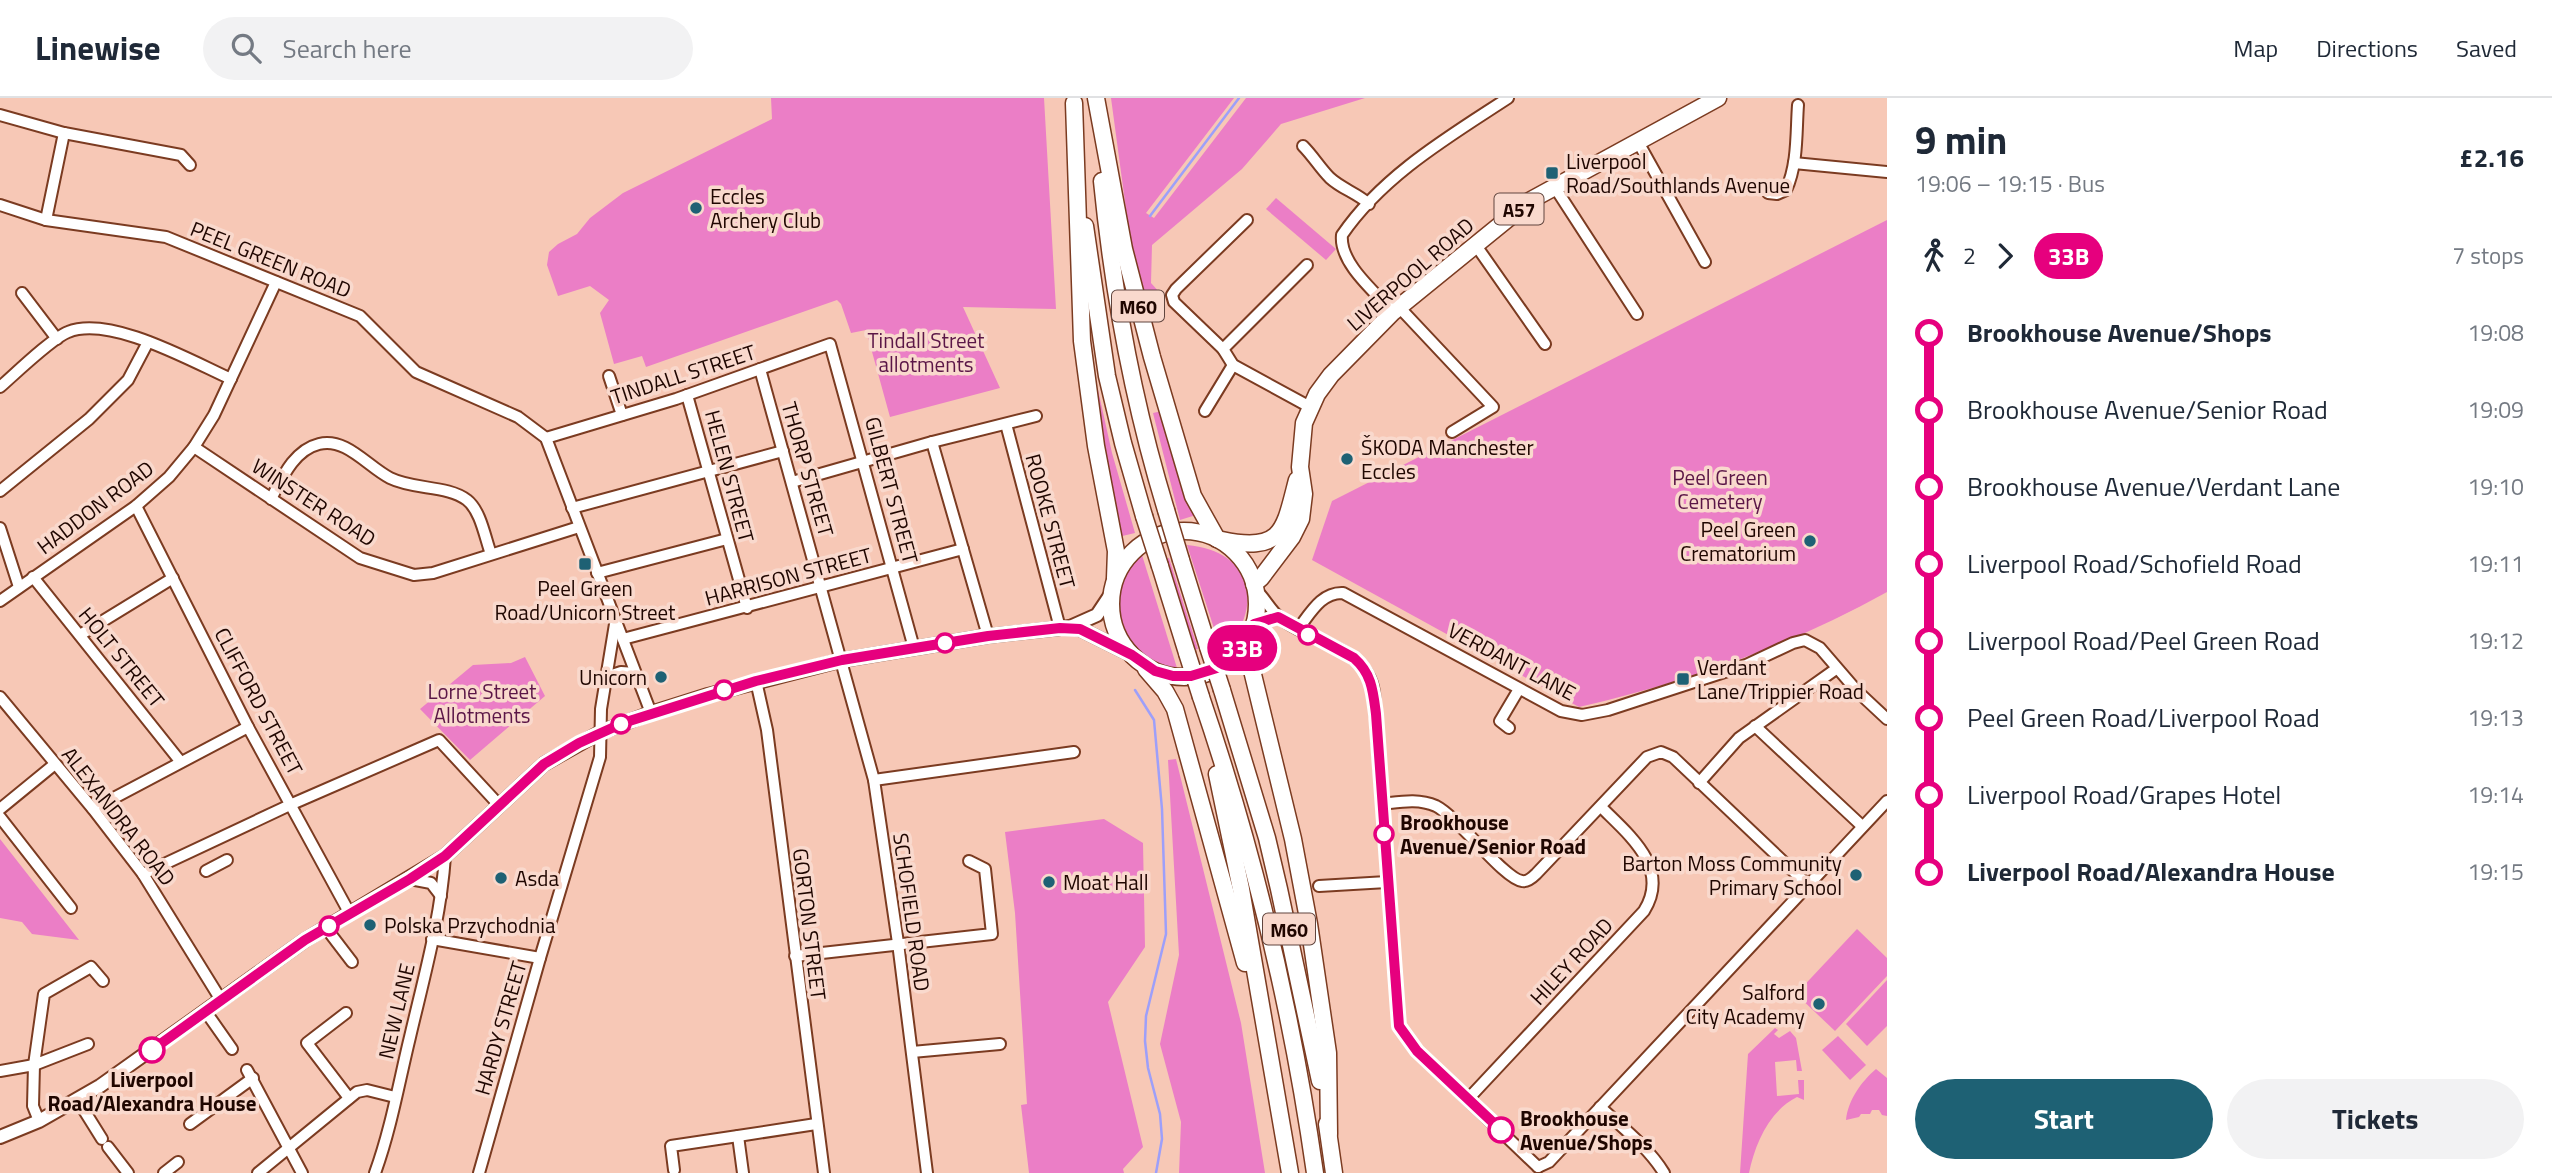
<!DOCTYPE html>
<meta charset="utf-8">
<style>
:root{--surface:#fff;--page:#f2f2f3;--text:#1f2937;--muted:#747a83;--line:#e0e1e3;--accent:#1e6174}
body{margin:0;font-family:"Titillium Web",sans-serif;background:var(--page);color:var(--text);height:100vh;display:flex;flex-direction:column;font-size:26px;white-space:nowrap}
*{box-sizing:border-box;margin:0}
p{font-size:23px;color:var(--muted)}
.icon{flex:none;width:38px;height:38px;fill:none;stroke:currentColor;stroke-width:2;stroke-linecap:round;stroke-linejoin:round}
.map{position:relative;flex:1;overflow:hidden}
.sheet{display:flex;flex-direction:column;background:var(--surface);width:665px}
.sheet>*{flex:none}
.badge{padding:0 14px;border-radius:23px;font-size:24px;line-height:46px}
.map>.badge{position:absolute;translate:-50% -50%;box-shadow:0 0 0 4px #fff}
.legs{display:flex;align-items:center;gap:10px;height:77px;padding:0 28px;font-size:23px}
.legs p{margin-inline-start:auto}
.headline{display:flex;align-items:center;justify-content:space-between;height:119px;padding:0 28px}
h1{font-size:38px;font-weight:700;line-height:52px}
.primary-button{display:flex;gap:14px;margin-top:auto;padding:14px 28px}
.primary-button a{flex:1;height:80px;border-radius:42px;background:var(--accent);color:#fff;font-size:28px;font-weight:700;line-height:80px;text-align:center}
.primary-button a+a{background:var(--page);color:var(--text)}
ul{padding:0 28px;list-style:none}
li{display:flex;align-items:center;gap:24px;height:77px;font-size:26px}
li i{display:grid;place-items:center;width:10px;height:100%;margin:0 9px;background:currentColor}
li i::after{content:'';width:18px;height:18px;margin:-9px;border:5px solid;border-radius:50%;background:var(--surface)}
li p{margin-inline-start:auto}
li:first-child i{background:linear-gradient(#0000 50%,currentColor 0)}
li:last-child i{background:linear-gradient(currentColor 50%,#0000 0)}
header{display:flex;align-items:center;gap:42px;box-sizing:border-box;height:98px;padding:0 35px;background:var(--surface);border-bottom:2px solid var(--line)}
header strong{font-size:33px}
nav{display:flex;gap:38px;margin-inline-start:auto;font-size:24px}
.search{width:490px;height:63px;background:var(--page);display:flex;align-items:center;gap:18px;box-sizing:border-box;padding:0 24px;border-radius:38px;color:var(--muted);font-size:26px}
main{display:flex;flex:1;min-height:0}
.map>svg:first-child{display:block}
.green{fill:#eb7ec6}
.lines{fill:none;stroke-linecap:round;stroke-linejoin:round}
.stream{stroke:#9d9ffa;stroke-width:2.5}
.minor-casing{stroke:#7b3b21;stroke-width:14}
.major-casing{stroke:#7b3b21;stroke-width:16}
.highway-casing{stroke:#7b3b21;stroke-width:19}
.minor{stroke:#fff;stroke-width:10}
.major{stroke:#fff;stroke-width:12}
.highway{stroke:#fff;stroke-width:16}
.highway-bridge-casing{stroke:#7b3b21;stroke-width:19;stroke-linecap:butt}
.highway-bridge{stroke:#fff;stroke-width:16}
.line-1-casing{stroke:#fff;stroke-width:16}
.line-1{stroke:#e6007e;stroke-width:10}
.poi-dot{fill:#1e6174;stroke:#f9d9cd;stroke-width:2.5}
.stop-1-dot{fill:#fff;stroke:#e6007e;stroke-width:3.5}
.labels{text-anchor:middle;dominant-baseline:central;stroke-width:7;stroke-linejoin:round;paint-order:stroke}
.shield{fill:#f9d9cd;stroke:#60453e;stroke-width:2}
.shield-label{font-size:19px;font-weight:bold;fill:#1f0600}
.poi-label{font-size:21px;fill:#1f0600;stroke:#f9d9cd;text-anchor:start}
.street-label{font-size:21px;fill:#1f0600;stroke:#f9d9cd}
.park-label{font-size:21px;fill:#5b1647;stroke:#f9d9cd}
.stop-label{font-size:21px;font-weight:bold;fill:#1f0600;stroke:#f9d9cd;text-anchor:start}
</style>
<header>
<strong>Linewise</strong>
<div class="search"><svg class="icon" aria-label="search" viewBox="0 0 24 24"><circle cx="10" cy="10" r="6"/><path d="M15 15l6 6"/></svg>Search here</div>
<nav><a>Map</a><a>Directions</a><a>Saved</a></nav>
</header>
<main>
<div class="map">
<svg width="1887" height="1075" viewBox="0 0 1887 1075">
<rect width="100%" height="100%" fill="#f7c8b6"/>
<g class="green">
<path d="M771 0H1044L1056 211 963 209 1000 290 890 319 866 232 851 235 841 206 837 202 646 269 642 258 614 266 600 215 609 202 590 188 558 198 547 167 549 154 558 146 577 136 590 120 623 95 772 21Z"/>
<path d="M1111 0H1234L1146 115 1154 120 1246 0H1365L1281 26 1242 71 1152 147 1151 185 1160 195 1155 215 1144 202 1128 126Z"/>
<path d="M1276 100 1336 151 1326 162 1266 111Z"/>
<path d="M1887 122V494C1792 547 1685 585 1579 609L1312 462 1332 403Z"/>
<path d="M1098 292 1112 355 1135 435 1118 439 1091 293Z"/>
<path d="M1162 313 1196 417 1180 422 1153 315Z"/>
<path d="M1187 447C1254 453 1265 510 1222 555Z"/>
<path d="M1142 457 1177 570C1112 561 1092 501 1142 457Z"/>
<path d="M1169 460 1198 551 1194 552 1165 461Z"/>
<path d="M525 559 545 598 470 662 420 611 473 567 511 565Z"/>
<path d="M1176 661 1241 925 1265 1075H1179L1181 1024 1160 946 1179 857 1168 662Z"/>
<path d="M1104 721 1143 745 1145 849 1108 904 1143 1049 1123 1071 1124 1075H1029L1021 1007 1027 1006 1015 815 1005 734Z"/>
<path d="M0 741 79 842 32 836 22 824 0 820Z"/>
<path d="M1857 831 1887 860V878L1835 933 1796 896Z"/>
<path d="M1887 882V928L1867 948 1846 926Z"/>
<path d="M1775 930 1778 932 1774 936 1779 940 1790 933 1796 940 1802 973H1797L1796 962 1775 964 1777 998 1799 996 1798 982H1804V1002L1797 999C1769 1013 1755 1046 1749 1075H1740L1748 956Z"/>
<path d="M1838 938 1866 967 1850 982 1822 952Z"/>
<path d="M1876 971 1887 980V1018L1882 1017 1879 1012H1872L1870 1016H1861L1859 1019 1846 1022C1848 1002 1861 984 1876 971Z"/>
</g>
<g class="lines">
<g class="stream">
<path d="M1150 118 1239 0"/>
<path d="M1135 592 1154 622 1162 711 1166 836 1146 918 1145 943 1148 970 1160 1016 1162 1041 1156 1075"/>
</g>
<g class="minor-casing">
<g id="minor">
<path d="M0 17 64 35 181 57 190 67"/>
<path d="M1638 44 1705 164"/>
<path d="M1303 48C1313 58 1320 70 1330 80 1342 91 1357 95 1369 106"/>
<path d="M1794 65 1887 74"/>
<path d="M1554 88 1637 216"/>
<path d="M1768 95 1777 96 1786 92C1798 66 1796 35 1798 7"/>
<path d="M0 107 46 122 166 139 360 218 416 274 518 319 546 340 651 615"/>
<path d="M46 122 64 35"/>
<path d="M1247 122 1176 191 1172 197 1174 204 1223 251 1233 267 1310 309"/>
<path d="M1475 146 1545 246"/>
<path d="M22 195 57 241"/>
<path d="M1399 209 1493 309 1452 334"/>
<path d="M1393 214C1375 194 1339 165 1342 137 1383 77 1450 38 1508 0"/>
<path d="M1223 251 1307 167"/>
<path d="M760 271 874 682 898 845 927 1075"/>
<path d="M609 278 622 317"/>
<path d="M0 289C15 276 52 240 68 234 110 217 191 263 231 281"/>
<path d="M687 297 747 510"/>
<path d="M1205 313 1233 267"/>
<path d="M1006 326 1060 530"/>
<path d="M546 340 676 301 830 246 914 550"/>
<path d="M932 344 988 538"/>
<path d="M194 349 360 460 414 477 433 475 579 429"/>
<path d="M792 384 932 344 1036 318"/>
<path d="M0 393 89 321 128 282 148 244"/>
<path d="M271 401C282 380 294 352 319 346 346 339 368 369 390 380 414 392 447 387 467 402 481 413 485 440 491 456"/>
<path d="M136 408 248 629 350 816"/>
<path d="M572 410 783 353"/>
<path d="M0 430 19 489"/>
<path d="M597 475 727 441"/>
<path d="M33 479 180 663"/>
<path d="M1255 491C1265 500 1270 512 1280 520 1310 544 1367 549 1374 594L1399 928 1417 953 1538 1069"/>
<path d="M0 503 136 408 169 379 194 349 214 317 276 184"/>
<path d="M1254 526 1278 519"/>
<path d="M1298 531C1310 516 1321 494 1343 495L1561 613 1582 617 1608 612 1746 567 1793 545 1805 542 1820 550 1857 593 1887 621"/>
<path d="M80 537 173 480"/>
<path d="M623 541 963 451"/>
<path d="M606 579 621 574 635 575"/>
<path d="M756 583 767 632 824 1075"/>
<path d="M0 599 93 711 143 776 221 902"/>
<path d="M1755 628 1862 728"/>
<path d="M1509 630 1500 623 1519 591"/>
<path d="M874 682 1074 654"/>
<path d="M1699 685 1739 640 1836 571"/>
<path d="M1382 706C1400 704 1418 700 1436 708 1458 719 1504 781 1522 783 1527 784 1532 780 1536 776L1647 659 1661 654 1673 659 1808 787"/>
<path d="M0 711 55 666"/>
<path d="M93 711 248 629"/>
<path d="M0 719 71 810"/>
<path d="M206 773 227 762"/>
<path d="M143 776 292 706 439 642 499 707"/>
<path d="M410 781 431 785 441 798"/>
<path d="M1319 788 1387 784"/>
<path d="M326 830 352 864"/>
<path d="M432 841 540 860"/>
<path d="M795 858 992 836 985 771 969 763"/>
<path d="M206 914 232 951"/>
<path d="M346 915 307 945 349 1000"/>
<path d="M88 946 34 967 44 896 91 869 103 883"/>
<path d="M912 954 1000 946"/>
<path d="M247 972 302 1075"/>
<path d="M0 973 34 967 33 1008 39 1023"/>
<path d="M1469 1000 1644 813C1671 770 1629 737 1601 709"/>
<path d="M77 1001 102 1041"/>
<path d="M1600 1009C1623 1030 1648 1049 1664 1075"/>
<path d="M190 1026 253 980"/>
<path d="M108 1049 128 1075"/>
<path d="M1538 1069 1549 1064 1887 703"/>
<path d="M674 1072 671 1048 738 1038"/>
<path d="M164 1075 178 1064"/>
<path d="M258 1075 357 994 367 992 395 999"/>
<path d="M375 1075C391 1031 399 984 410 939 424 879 441 819 445 758"/>
<path d="M479 1075 540 860 600 659 601 611 615 526"/>
<path d="M743 1075 738 1038 816 1026"/>
</g>
</g>
<g class="major-casing">
<g id="major">
<path d="M1070 529 1097 517 1111 496"/>
<path d="M0 1039 39 1023 100 988 305 842 445 758 544 666 601 634 651 615 708 597 843 562 988 538 1070 529 1080 531 1132 557"/>
</g>
</g>
<g class="highway-casing">
<g id="highway">
<path d="M1096 0 1124 151 1152 259 1193 398 1217 441"/>
<path d="M1074 5 1082 243 1096 348 1116 453 1115 480"/>
<path d="M1102 83C1113 195 1133 304 1166 412"/>
<path d="M1085 128 1107 278 1123 345 1144 418"/>
<circle cx="1184" cy="506" r="73"/>
<path d="M1222 442C1283 455 1284 432 1297 382"/>
<path d="M1181 462 1208 549"/>
<path d="M1160 468 1187 555"/>
<path d="M1254 486 1261 480 1292 439 1301 421 1304 396 1300 369 1304 325 1317 296 1331 277 1393 214 1531 102 1718 0"/>
<path d="M1249 539V560L1293 741 1309 826 1328 955 1329 1036"/>
<path d="M1146 571 1165 593 1175 611 1245 865"/>
<path d="M1222 592 1267 740 1279 791 1320 983"/>
<path d="M1201 599C1254 754 1292 913 1315 1075"/>
<path d="M1217 676 1241 791 1290 1075"/>
<path d="M1327 1026 1334 1075"/>
</g>
</g>
<use href="#minor" class="minor"/>
<use href="#major" class="major"/>
<use href="#highway" class="highway"/>
<g class="highway-bridge-casing">
<g id="highway-bridge">
<path d="M1166 412 1181 462"/>
<path d="M1144 418 1160 468"/>
<path d="M1208 549 1222 592"/>
<path d="M1187 555 1201 599"/>
</g>
</g>
<use href="#highway-bridge" class="highway-bridge"/>
</g>
<g class="lines">
<g class="line-1-casing">
<path id="line-1" d="M152 952 305 842 410 781 445 758 544 666 579 645 623 625 756 583 842 562 988 538 1060 530 1080 531 1132 557 1155 573 1173 578H1191L1217 570 1232 560 1244 547 1254 526 1278 519 1354 560C1372 576 1373 593 1376 616L1399 928 1417 953 1501 1032"/>
</g>
<use href="#line-1" class="line-1"/>
</g>
<g class="poi-dot">
<rect x="1545" y="68" width="14" height="14" rx="3.5"/>
<circle cx="696" cy="110" r="7"/>
<circle cx="1347" cy="361" r="7"/>
<circle cx="1810" cy="443" r="7"/>
<rect x="578" y="459" width="14" height="14" rx="3.5"/>
<circle cx="661" cy="579" r="7"/>
<rect x="1676" y="574" width="14" height="14" rx="3.5"/>
<circle cx="1856" cy="777" r="7"/>
<circle cx="501" cy="780" r="7"/>
<circle cx="1049" cy="784" r="7"/>
<circle cx="370" cy="827" r="7"/>
<circle cx="1819" cy="906" r="7"/>
</g>
<g class="stop-1-dot">
<circle cx="1308" cy="537" r="9"/>
<circle cx="945" cy="545" r="9"/>
<circle cx="724" cy="592" r="9"/>
<circle cx="621" cy="626" r="9"/>
<circle cx="1384" cy="736" r="9"/>
<circle cx="329" cy="828" r="9"/>
<circle cx="152" cy="952" r="12"/>
<circle cx="1501" cy="1032" r="12"/>
</g>
<g class="labels">
<g class="shield">
<rect x="1494.5" y="95.5" width="49" height="31" rx="5"/>
<rect x="1112" y="192.5" width="52" height="31" rx="5"/>
<rect x="1263" y="815.5" width="52" height="31" rx="5"/>
</g>
<g class="shield-label">
<text x="1519" y="111">A57</text>
<text x="1138" y="208">M60</text>
<text x="1289" y="831">M60</text>
</g>
<g class="poi-label">
<text x="1566" y="63">Liverpool<tspan x="1566" dy="24">Road/Southlands Avenue</tspan></text>
<text x="710" y="98">Eccles<tspan x="710" dy="24">Archery Club</tspan></text>
<text x="1361" y="349">ŠKODA Manchester<tspan x="1361" dy="24">Eccles</tspan></text>
<text x="1796" y="431" text-anchor="end">Peel Green<tspan x="1796" dy="24">Crematorium</tspan></text>
<text x="585" y="490" text-anchor="middle">Peel Green<tspan x="585" dy="24">Road/Unicorn Street</tspan></text>
<text x="1697" y="569">Verdant<tspan x="1697" dy="24">Lane/Trippier Road</tspan></text>
<text x="647" y="579" text-anchor="end">Unicorn</text>
<text x="1842" y="765" text-anchor="end">Barton Moss Community<tspan x="1842" dy="24">Primary School</tspan></text>
<text x="515" y="780">Asda</text>
<text x="1063" y="784">Moat Hall</text>
<text x="384" y="827">Polska Przychodnia</text>
<text x="1805" y="894" text-anchor="end">Salford<tspan x="1805" dy="24">City Academy</tspan></text>
</g>
<g class="street-label">
<text transform="translate(271 161) rotate(22)">PEEL GREEN ROAD</text>
<text transform="translate(1410 176) rotate(-41)">LIVERPOOL ROAD</text>
<text transform="translate(683 276) rotate(-18)">TINDALL STREET</text>
<text transform="translate(808 371) rotate(74)">THORP STREET</text>
<text transform="translate(730 378) rotate(75)">HELEN STREET</text>
<text transform="translate(892 392) rotate(75)">GILBERT STREET</text>
<text transform="translate(314 404) rotate(33)">WINSTER ROAD</text>
<text transform="translate(95 409) rotate(-37)">HADDON ROAD</text>
<text transform="translate(1051 423) rotate(75)">ROOKE STREET</text>
<text transform="translate(788 478) rotate(-15)">HARRISON STREET</text>
<text transform="translate(122 559) rotate(51)">HOLT STREET</text>
<text transform="translate(1512 563) rotate(28)">VERDANT LANE</text>
<text transform="translate(259 603) rotate(62)">CLIFFORD STREET</text>
<text transform="translate(119 718) rotate(52)">ALEXANDRA ROAD</text>
<text transform="translate(912 814) rotate(82)">SCHOFIELD ROAD</text>
<text transform="translate(810 826) rotate(83)">GORTON STREET</text>
<text transform="translate(1571 863) rotate(-47)">HILEY ROAD</text>
<text transform="translate(396 913) rotate(-77)">NEW LANE</text>
<text transform="translate(500 930) rotate(-74)">HARDY STREET</text>
</g>
<g class="park-label">
<text x="926" y="242">Tindall Street<tspan x="926" dy="24">allotments</tspan></text>
<text x="1720" y="379">Peel Green<tspan x="1720" dy="24">Cemetery</tspan></text>
<text x="482" y="593">Lorne Street<tspan x="482" dy="24">Allotments</tspan></text>
</g>
<g class="stop-label">
<text x="1400" y="724">Brookhouse<tspan x="1400" dy="24">Avenue/Senior Road</tspan></text>
<text x="152" y="981" text-anchor="middle">Liverpool<tspan x="152" dy="24">Road/Alexandra House</tspan></text>
<text x="1520" y="1020">Brookhouse<tspan x="1520" dy="24">Avenue/Shops</tspan></text>
</g>
</g>
</svg>
<b class="badge" style="left:1242px;top:550px;background:#e6007e;color:#fff">33B</b>
</div>
<section class="sheet">
<div class="headline"><div><h1>9 min</h1><p>19:06 – 19:15 · Bus</p></div><b>£2.16</b></div>
<div class="legs"><svg class="icon" aria-label="walk" viewBox="0 0 24 24"><circle cx="13" cy="4" r="2"/><path d="M13 8l-2 6 4 7M11 14l-3 7M7 12l3-4h3l4 4"/></svg>2<svg class="icon" aria-label="forward" viewBox="0 0 24 24"><path d="M9 5l7 7-7 7"/></svg><b class="badge" style="background:#e6007e;color:#fff">33B</b><p>7 stops</p></div>
<ul>
<li><i style="color:#e6007e"></i><b>Brookhouse Avenue/Shops</b><p>19:08</p></li>
<li><i style="color:#e6007e"></i><span>Brookhouse Avenue/Senior Road</span><p>19:09</p></li>
<li><i style="color:#e6007e"></i><span>Brookhouse Avenue/Verdant Lane</span><p>19:10</p></li>
<li><i style="color:#e6007e"></i><span>Liverpool Road/Schofield Road</span><p>19:11</p></li>
<li><i style="color:#e6007e"></i><span>Liverpool Road/Peel Green Road</span><p>19:12</p></li>
<li><i style="color:#e6007e"></i><span>Peel Green Road/Liverpool Road</span><p>19:13</p></li>
<li><i style="color:#e6007e"></i><span>Liverpool Road/Grapes Hotel</span><p>19:14</p></li>
<li><i style="color:#e6007e"></i><b>Liverpool Road/Alexandra House</b><p>19:15</p></li>
</ul>
<div class="primary-button"><a>Start</a><a>Tickets</a></div>
</section>
</main>
